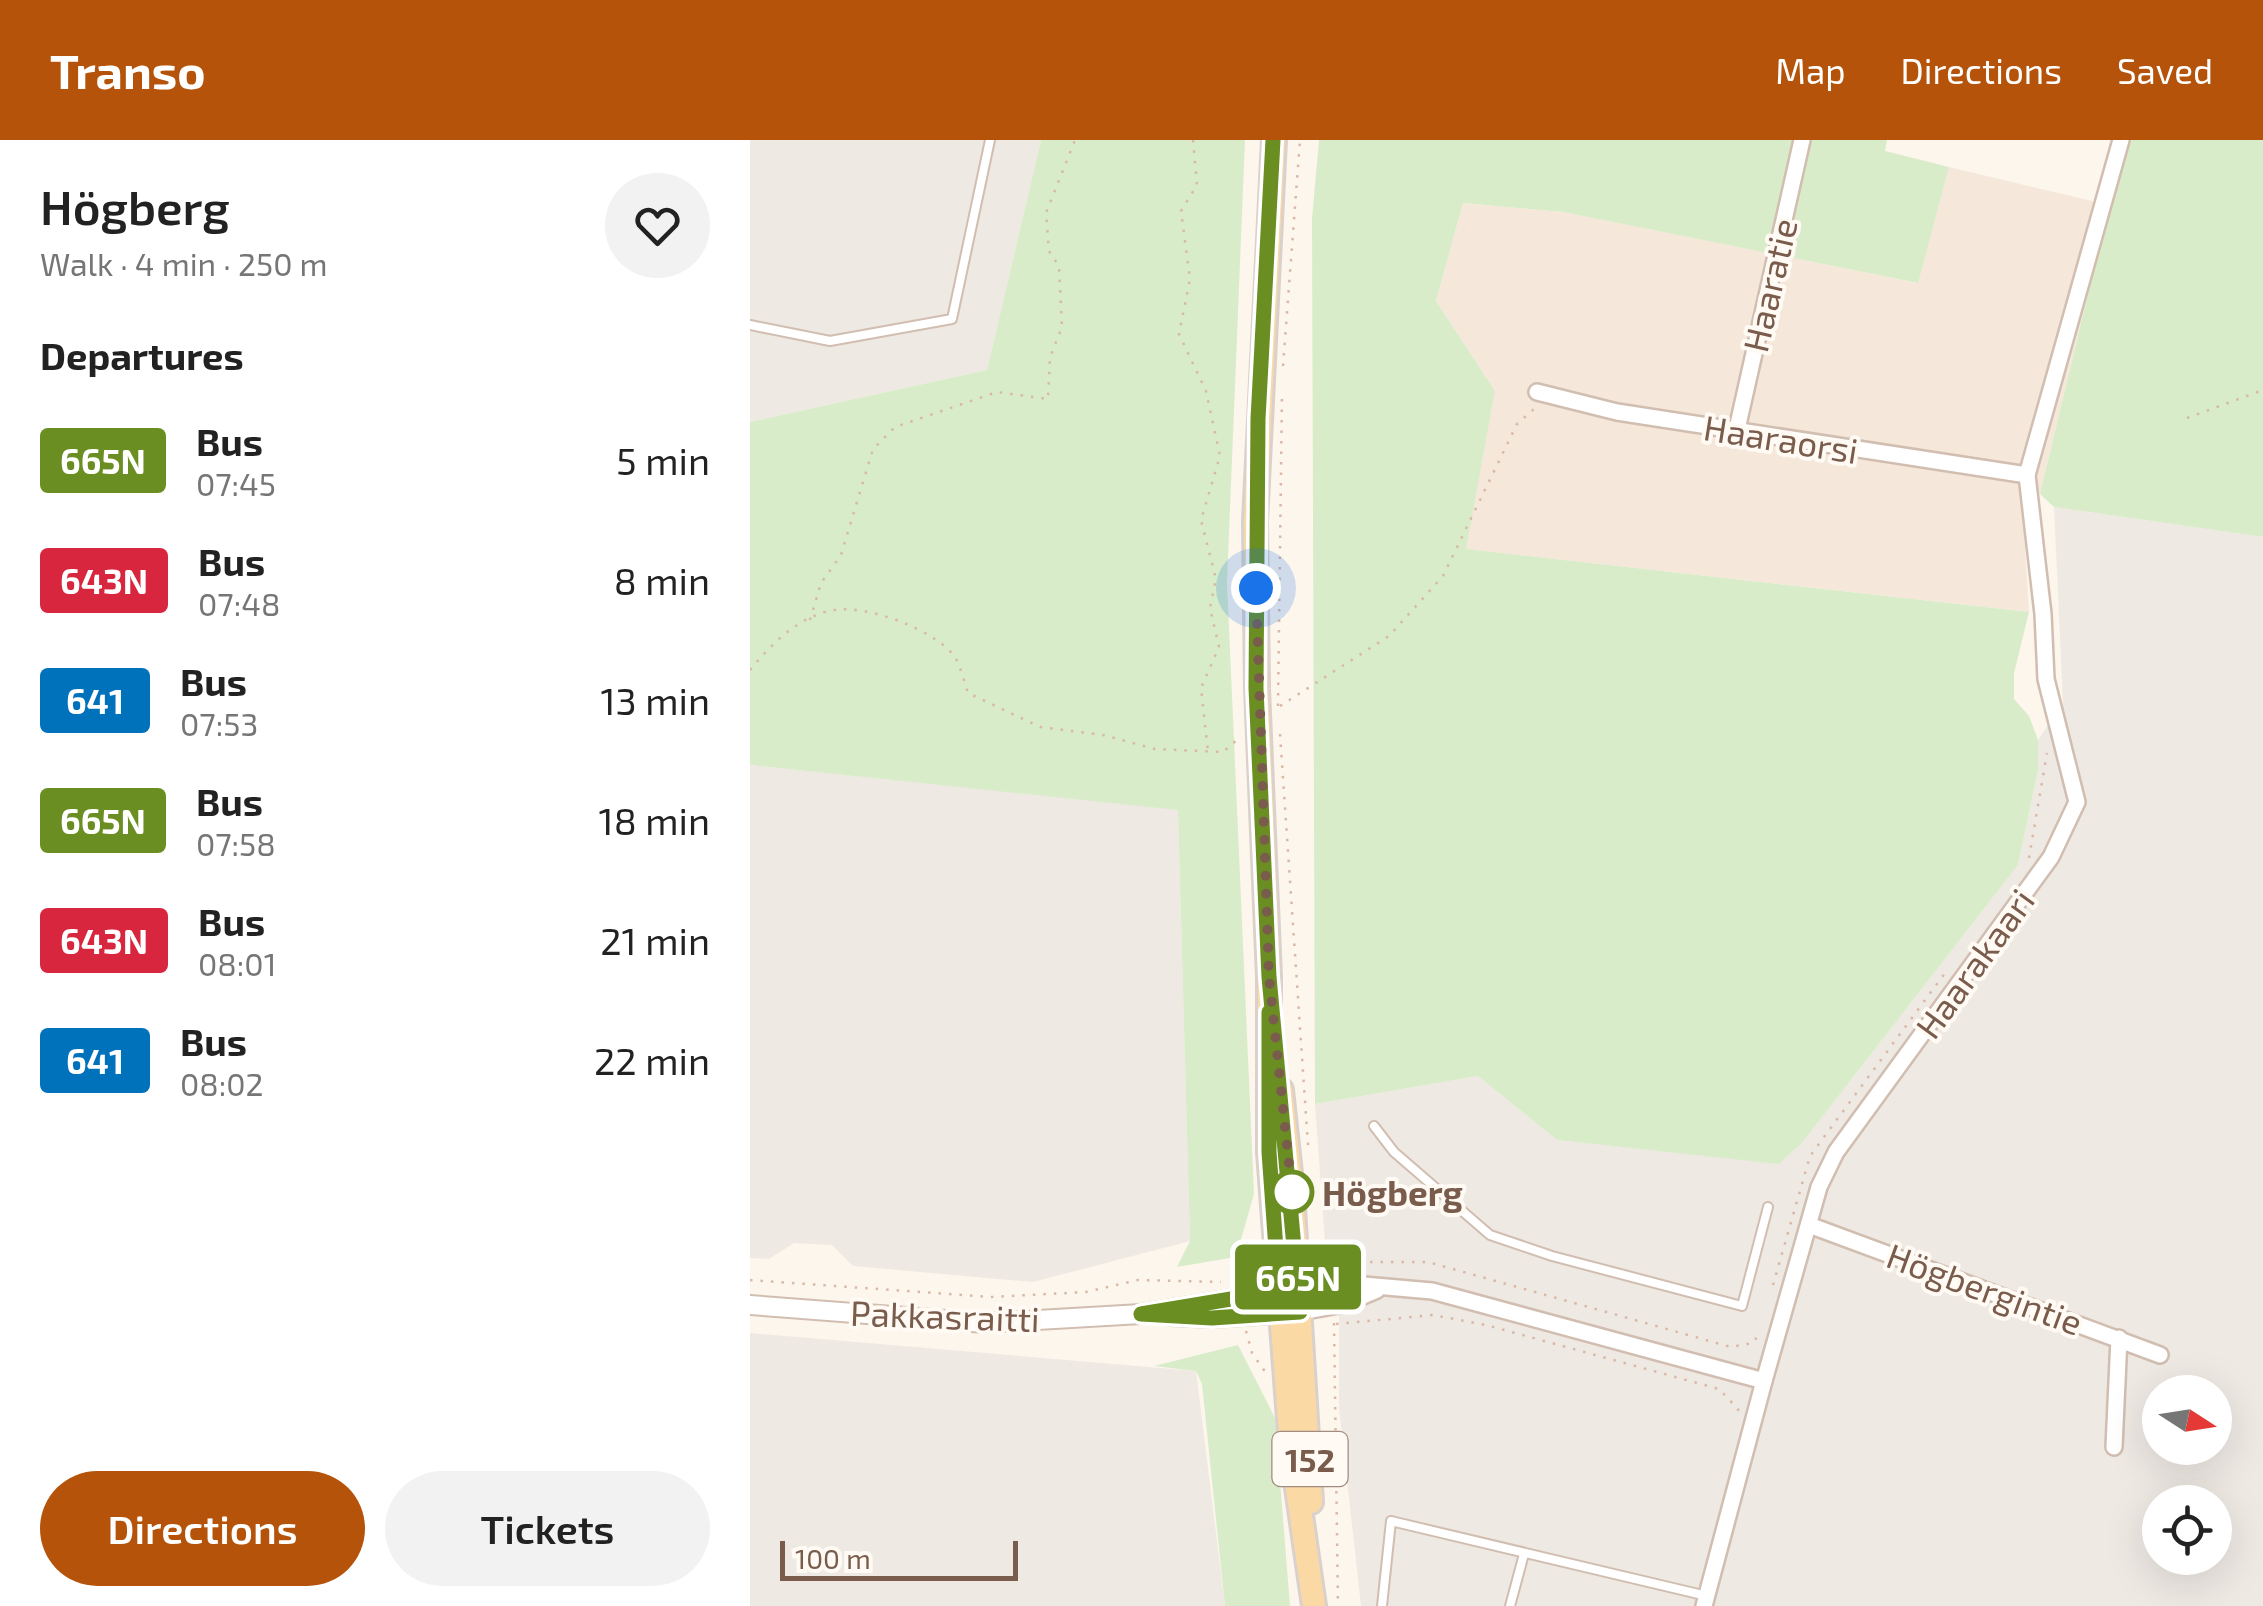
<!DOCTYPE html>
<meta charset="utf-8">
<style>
:root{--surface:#fff;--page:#f2f2f2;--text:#222;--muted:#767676;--accent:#b45309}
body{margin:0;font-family:"Exo 2",sans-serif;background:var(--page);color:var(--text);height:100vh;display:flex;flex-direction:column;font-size:38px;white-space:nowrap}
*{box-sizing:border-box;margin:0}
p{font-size:32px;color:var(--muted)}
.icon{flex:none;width:55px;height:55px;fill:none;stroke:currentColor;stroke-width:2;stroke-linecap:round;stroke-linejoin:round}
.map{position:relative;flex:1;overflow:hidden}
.panel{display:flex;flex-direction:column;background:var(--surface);width:750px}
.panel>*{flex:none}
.badge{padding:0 20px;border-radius:8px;font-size:35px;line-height:65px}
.needle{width:65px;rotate:102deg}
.fabs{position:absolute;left:1392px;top:1235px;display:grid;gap:20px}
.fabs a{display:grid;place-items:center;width:90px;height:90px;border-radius:50%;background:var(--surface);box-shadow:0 10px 40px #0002;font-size:50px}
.scale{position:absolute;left:30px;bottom:25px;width:238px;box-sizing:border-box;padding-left:10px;border:5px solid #7a5c4d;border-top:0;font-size:28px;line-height:35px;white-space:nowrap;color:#7a5c4d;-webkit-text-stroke:8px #fffaf3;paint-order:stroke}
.you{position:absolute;width:50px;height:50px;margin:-25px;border:8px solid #fff;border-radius:50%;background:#1a73e8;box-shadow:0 0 0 15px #1a73e833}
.map>.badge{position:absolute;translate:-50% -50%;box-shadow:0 0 0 5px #fff}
h2{padding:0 40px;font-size:38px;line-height:90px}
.round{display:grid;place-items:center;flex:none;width:105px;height:105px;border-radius:52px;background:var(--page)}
.summary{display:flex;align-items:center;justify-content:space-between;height:170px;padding:0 40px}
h1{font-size:48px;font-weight:600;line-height:75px}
.primary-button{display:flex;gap:20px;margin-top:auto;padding:20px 40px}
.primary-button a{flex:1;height:115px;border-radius:60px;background:var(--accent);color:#fff;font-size:40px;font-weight:600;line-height:115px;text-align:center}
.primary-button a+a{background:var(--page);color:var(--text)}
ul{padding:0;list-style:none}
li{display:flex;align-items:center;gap:30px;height:120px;padding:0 40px}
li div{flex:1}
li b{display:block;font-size:38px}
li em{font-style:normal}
li .badge{min-width:110px;font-weight:700;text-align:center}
header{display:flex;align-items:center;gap:60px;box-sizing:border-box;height:140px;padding:0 50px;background:var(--accent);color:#fff}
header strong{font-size:48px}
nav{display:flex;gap:55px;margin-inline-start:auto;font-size:35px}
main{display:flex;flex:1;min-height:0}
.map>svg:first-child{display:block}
.residential{fill:#f5e8da}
.industrial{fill:#efe9e4;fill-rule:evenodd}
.green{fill:#d8ecc9}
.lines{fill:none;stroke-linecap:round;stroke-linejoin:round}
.service-casing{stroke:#d1beb0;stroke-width:12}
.minor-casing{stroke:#d1beb0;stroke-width:20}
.tertiary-casing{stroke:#d1beb0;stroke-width:22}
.primary-casing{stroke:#dad1cd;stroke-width:28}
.path{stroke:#d9b8a5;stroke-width:2.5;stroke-dasharray:2.5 8;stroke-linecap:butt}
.service{stroke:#fff;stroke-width:8}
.minor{stroke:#fff;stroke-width:15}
.tertiary{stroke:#fff;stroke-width:18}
.primary{stroke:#fbd9a5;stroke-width:22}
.line-casing{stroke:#fff;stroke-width:22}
.line{stroke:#6b8e23;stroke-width:15}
.walk{stroke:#7a5c4d;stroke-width:10;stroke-dasharray:0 18}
.stop-dot{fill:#fff;stroke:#6b8e23;stroke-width:5}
.labels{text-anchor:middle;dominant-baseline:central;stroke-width:8;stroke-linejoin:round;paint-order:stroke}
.shield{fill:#fffaf3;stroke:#a28b7f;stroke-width:2.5}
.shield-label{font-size:32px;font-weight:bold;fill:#7a5c4d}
.street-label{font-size:35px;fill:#7a5c4d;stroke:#fffaf3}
.stop-label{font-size:35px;font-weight:bold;fill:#7a5c4d;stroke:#fffaf3;text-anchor:start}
</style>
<header>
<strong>Transo</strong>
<nav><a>Map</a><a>Directions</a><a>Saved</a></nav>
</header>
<main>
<section class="panel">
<div class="summary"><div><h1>Högberg</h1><p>Walk · 4 min · 250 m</p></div><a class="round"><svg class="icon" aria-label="heart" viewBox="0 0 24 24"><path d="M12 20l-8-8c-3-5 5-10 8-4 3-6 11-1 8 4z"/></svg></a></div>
<h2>Departures</h2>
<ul>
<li><span class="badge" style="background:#6b8e23;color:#fff">665N</span><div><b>Bus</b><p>07:45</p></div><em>5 min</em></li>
<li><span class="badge" style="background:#d7263d;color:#fff">643N</span><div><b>Bus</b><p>07:48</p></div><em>8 min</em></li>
<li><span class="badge" style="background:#0072bc;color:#fff">641</span><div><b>Bus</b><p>07:53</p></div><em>13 min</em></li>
<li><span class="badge" style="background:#6b8e23;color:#fff">665N</span><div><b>Bus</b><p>07:58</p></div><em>18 min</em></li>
<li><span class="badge" style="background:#d7263d;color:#fff">643N</span><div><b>Bus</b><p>08:01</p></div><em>21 min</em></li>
<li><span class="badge" style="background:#0072bc;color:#fff">641</span><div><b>Bus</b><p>08:02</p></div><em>22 min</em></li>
</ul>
<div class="primary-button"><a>Directions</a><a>Tickets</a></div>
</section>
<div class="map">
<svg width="1513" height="1466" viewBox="0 0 1513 1466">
<rect width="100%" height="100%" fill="#fdf6ec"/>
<path class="residential" d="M1199 27 1359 65 1290 354 1272 355 1279 472 715 409 745 251 686 161 713 63 813 72 1167 143Z"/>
<g class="industrial">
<path d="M0 0H291L237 230 0 282Z"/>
<path d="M1304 367 1513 397V1466H611L589 1268V1114L575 1103 565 964 728 936 807 1000 1030 1023 1052 1003 1268 725 1288 630V600L1313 563ZM1410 1252H1465V1308H1410ZM1410 1362H1465V1418H1410Z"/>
<path d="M0 625 428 669 440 1101 283 1142 103 1126 82 1105 44 1103 19 1119 0 1118Z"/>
<path d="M0 1193 446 1231 475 1466H0Z"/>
</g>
<g class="green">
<path d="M291 0H495L477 442 504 1054 486 1117 427 1127 440 1101 428 670 0 625V282L237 230Z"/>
<path d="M569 0H1137L1135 11 1199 27 1168 143 813 72 713 63 686 161 745 251 716 409 1279 472 1264 533V559L1279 576 1288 600V630L1268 725 1052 1003 1029 1024 807 1000 728 936 565 964 562 79Z"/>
<path d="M1368 0H1513V397L1304 367 1290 354 1359 66Z"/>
<path d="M488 1205 525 1278 540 1466H475L452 1244 446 1231 404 1226Z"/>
</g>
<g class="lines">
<g class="service-casing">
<g id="service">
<path d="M0 185 80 201 202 179 240 0"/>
<path d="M624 986 644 1012 740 1095 802 1116 992 1166 1018 1067"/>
<path d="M632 1466 641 1381 957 1456"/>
<path d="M760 1466 774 1414"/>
</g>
</g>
<g class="minor-casing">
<g id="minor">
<path d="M787 252 867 272 1277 335"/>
<path d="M987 289 1052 0"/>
<path d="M1059 1085 1410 1215"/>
<path d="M549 1148 591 1143 682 1151 1014 1241 1069 1047 1086 1012 1301 717 1327 662 1296 539 1293 474 1277 335 1371 0"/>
<path d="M550 1172 594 1164 627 1150"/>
<path d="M1364 1307 1369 1198"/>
<path d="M954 1466 1014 1241"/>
</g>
</g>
<g class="tertiary-casing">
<g id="tertiary">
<path d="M0 1165 235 1183 391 1174 542 1149"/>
<path d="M421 1176 462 1178 540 1173"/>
</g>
</g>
<g class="primary-casing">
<g id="primary">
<path d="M524 0 505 381 507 549 519 837V1012L541 1306 564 1466"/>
<path d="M531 950 542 1052 561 1362"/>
</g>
</g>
<g class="path">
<path d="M443 0 447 45 431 71 440 139 429 194 456 251 470 316 451 380 466 439 460 468 469 507 451 548 458 612"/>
<path d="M533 226 550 0"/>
<path d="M1437 278 1513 250"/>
<path d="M60 480 71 443 91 415 123 309 145 287 247 252 298 259 300 217 312 187 309 126 299 111 296 73 325 0"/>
<path d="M0 530C22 504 44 480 79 471 111 462 185 489 205 517 211 527 214 542 218 553L290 587 353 595 405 609 473 612 488 599"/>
<path d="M528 566 532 254"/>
<path d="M530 566 639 496 693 436 767 284 784 269"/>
<path d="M530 594 558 1005"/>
<path d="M1279 718 1297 613"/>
<path d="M567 1113 576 1122 577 1131"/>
<path d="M578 1122H678L981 1207 1003 1203 1010 1192"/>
<path d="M493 1139 509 1119"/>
<path d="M0 1140 241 1157 336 1152 388 1140 471 1142"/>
<path d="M1023 1145 1060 1016 1198 829"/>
<path d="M584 1183 588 1466"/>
<path d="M586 1184 683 1175 736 1185 969 1249 988 1269V1275"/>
<path d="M496 1191 502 1213 516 1233"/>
</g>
<use href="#service" class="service"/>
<use href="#minor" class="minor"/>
<use href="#tertiary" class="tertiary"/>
<use href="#primary" class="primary"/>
</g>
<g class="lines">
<g class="line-casing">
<path id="line" d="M519 872V1012L529 1151 391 1174 462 1178 550 1172 519 837 506 548 508 279 523 0"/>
</g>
<use href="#line" class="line"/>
<path class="walk" d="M506 448 519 837 542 1052"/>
</g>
<circle class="stop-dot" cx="542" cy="1052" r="20"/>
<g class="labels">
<rect class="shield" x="522.5" y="1292" width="75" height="54" rx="8"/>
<g class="shield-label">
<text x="560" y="1319">152</text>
</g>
<g class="street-label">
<text transform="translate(1019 145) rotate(-77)">Haaratie</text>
<text transform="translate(1031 298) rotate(9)">Haaraorsi</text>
<text transform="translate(1224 823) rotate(-54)">Haarakaari</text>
<text transform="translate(1235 1148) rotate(20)">Högbergintie</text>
<text transform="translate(195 1175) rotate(2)">Pakkasraitti</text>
</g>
<g class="stop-label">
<text x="572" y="1052">Högberg</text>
</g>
</g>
</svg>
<div class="fabs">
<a><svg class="needle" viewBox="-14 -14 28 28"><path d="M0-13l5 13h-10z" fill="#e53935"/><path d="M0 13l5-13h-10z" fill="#767676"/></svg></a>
<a><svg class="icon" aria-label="locate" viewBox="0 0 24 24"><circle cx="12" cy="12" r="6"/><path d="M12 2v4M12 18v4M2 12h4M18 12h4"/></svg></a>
</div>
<div class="scale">100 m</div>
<div class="you" style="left:506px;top:448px"></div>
<b class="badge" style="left:548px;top:1137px;background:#6b8e23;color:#fff">665N</b>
</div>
</main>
